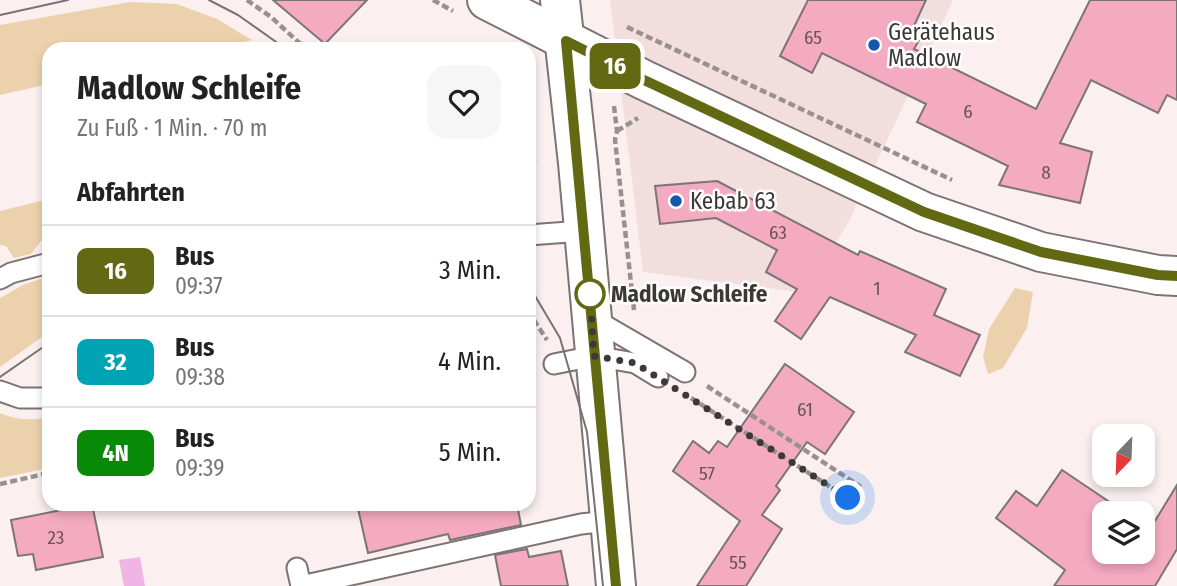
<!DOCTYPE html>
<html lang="de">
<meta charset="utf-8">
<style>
:root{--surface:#fff;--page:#f6f6f6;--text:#222;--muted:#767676;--line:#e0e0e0}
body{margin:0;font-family:"Fira Sans Condensed",sans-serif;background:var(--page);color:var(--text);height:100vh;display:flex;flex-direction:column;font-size:26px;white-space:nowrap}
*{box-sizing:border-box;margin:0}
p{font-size:23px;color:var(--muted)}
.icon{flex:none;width:38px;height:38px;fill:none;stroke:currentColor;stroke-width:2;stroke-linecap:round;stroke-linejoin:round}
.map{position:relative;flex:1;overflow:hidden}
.side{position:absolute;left:42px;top:42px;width:494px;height:469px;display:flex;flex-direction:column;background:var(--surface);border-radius:21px;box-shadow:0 4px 10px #0003}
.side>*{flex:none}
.badge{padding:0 14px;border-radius:10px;font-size:24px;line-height:46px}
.needle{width:46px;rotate:203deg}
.fabs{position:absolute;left:1092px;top:424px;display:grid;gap:14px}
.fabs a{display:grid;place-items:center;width:63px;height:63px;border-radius:14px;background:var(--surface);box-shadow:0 4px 10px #0003;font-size:35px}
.you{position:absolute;width:35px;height:35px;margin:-18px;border:5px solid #fff;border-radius:50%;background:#1a73e8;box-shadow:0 0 0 10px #1a73e833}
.map>.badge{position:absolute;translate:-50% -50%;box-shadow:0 0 0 4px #fff}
h2{padding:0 35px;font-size:26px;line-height:63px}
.round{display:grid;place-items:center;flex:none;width:74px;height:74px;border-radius:21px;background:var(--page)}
.summary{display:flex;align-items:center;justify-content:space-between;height:119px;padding:0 35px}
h1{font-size:33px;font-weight:700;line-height:52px}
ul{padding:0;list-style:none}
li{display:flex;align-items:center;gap:21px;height:91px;padding:0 35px;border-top:2px solid var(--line)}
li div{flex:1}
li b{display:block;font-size:26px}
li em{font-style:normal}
li .badge{min-width:77px;font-weight:700;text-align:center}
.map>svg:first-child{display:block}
.built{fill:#f2dfdd}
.green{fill:#ecd2ac}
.water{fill:#f0b5e4}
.building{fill:#f4aac0;stroke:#7d7476;stroke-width:2}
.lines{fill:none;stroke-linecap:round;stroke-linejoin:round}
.service-casing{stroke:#7d7372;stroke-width:23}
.secondary-casing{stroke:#7d7372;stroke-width:42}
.primary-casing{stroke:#7d7372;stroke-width:42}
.path{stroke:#999190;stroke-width:4.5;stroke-dasharray:7 3.5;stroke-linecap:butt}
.service{stroke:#fff;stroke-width:19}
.secondary{stroke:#fff;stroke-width:38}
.primary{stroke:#fff;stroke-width:38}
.tram{stroke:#787271;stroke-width:2}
.line-casing{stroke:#fff;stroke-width:16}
.line{stroke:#636913;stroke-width:10}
.walk{stroke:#3c3837;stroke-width:7;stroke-dasharray:0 12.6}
.poi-dot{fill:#1657a7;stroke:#fff;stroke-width:2.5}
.stop-dot{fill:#fff;stroke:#636913;stroke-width:3.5}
.labels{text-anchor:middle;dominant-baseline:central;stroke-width:5;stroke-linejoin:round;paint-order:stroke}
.number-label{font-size:19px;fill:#6a5459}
.poi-label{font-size:23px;fill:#3c3837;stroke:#fff;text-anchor:start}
.stop-label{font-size:23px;font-weight:bold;fill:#3c3837;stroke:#fff;text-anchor:start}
</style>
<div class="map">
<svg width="1177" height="586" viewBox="0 0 1177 586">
<rect width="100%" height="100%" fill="#fbf0ef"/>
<path class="built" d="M610 0H953L849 221 807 293 643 272Z"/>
<g class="green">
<path d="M130 2 177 4 217 19 252 40 212 49H49V84L0 95V25Z"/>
<path d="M49 199V239L41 241 31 254 14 258 6 246 0 245V211Z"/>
<path d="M49 276V332L0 367V298L23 285Z"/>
<path d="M1015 288 1033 292 1027 328 1003 368 988 374 983 357 989 329Z"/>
<path d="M0 413C16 420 33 421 49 417V468L0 478Z"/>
</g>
<path class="water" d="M140 557 145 586H124L119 560Z"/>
<g class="building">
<path d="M273 0H367L325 44Z"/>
<path d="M808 0H926L912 30 922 35 914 49 1036 109 1090 0H1177V100L1167 95 1158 113 1091 80 1060 143 1092 152 1080 203 999 185 1008 166 917 122 926 104 822 53 812 73 780 56Z"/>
<path d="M717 181 858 255 860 251 946 289 934 315 980 335 960 376 905 352 916 335 830 297 801 339 775 321 797 289 766 272 777 250 716 218 660 224 655 186Z"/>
<path d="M785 364 854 412 825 454 807 442 776 486 780 490 762 515 782 529 746 586H697L740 521 673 471 693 441 709 453 718 441 727 447Z"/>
<path d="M1062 470 1126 513H1104V551H1143V524L1150 529 1177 485V549L1155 586H1054L1065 570 996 518 1016 491 1037 506Z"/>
<path d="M92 504 103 557 36 570 33 554 18 556 11 520Z"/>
<path d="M357 504H517L521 525 450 540 448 534 368 553Z"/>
<path d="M527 549 529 557 561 551 568 586H501L495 555Z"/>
</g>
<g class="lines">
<g class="service-casing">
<g id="service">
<path d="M528 235 583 231"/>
<path d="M0 279 11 273 49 263"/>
<path d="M592 318 685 372"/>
<path d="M554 364 594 356 635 363 658 377"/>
<path d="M0 391 20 398H49"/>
<path d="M297 568 301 586 581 524 609 521"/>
</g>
</g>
<g class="secondary-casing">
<path id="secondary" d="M487 0 644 80 924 212 1041 252 1158 275 1177 276"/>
</g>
<g class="primary-casing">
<path id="primary" d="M560 0 578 163 616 586"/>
</g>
<g class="path">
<path d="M247 0 271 17 306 49"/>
<path d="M433 0 453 11"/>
<path d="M627 27 952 180"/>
<path d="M614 106 617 131 615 140 634 310"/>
<path d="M528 129 534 163 528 184"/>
<path d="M617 131 638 118"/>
<path d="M528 311 547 340"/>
<path d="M707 386 861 487"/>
<path d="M691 398 848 498"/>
<path d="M0 484 49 473"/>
</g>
<use href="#service" class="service"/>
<use href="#secondary" class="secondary"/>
<use href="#primary" class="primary"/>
<g class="tram">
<path d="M209 0 238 15 286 49"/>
<path d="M0 15 68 0"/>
<path d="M528 284 560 338 587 432 603 586"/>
<path d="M0 377 49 343"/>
</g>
</g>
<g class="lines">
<g class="line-casing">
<path id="line" d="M616 586 566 41 644 80 924 212 1041 252 1158 275 1177 276"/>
</g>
<use href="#line" class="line"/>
<path class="walk" d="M590 294 594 356 635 363 848 498"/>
</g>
<g class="poi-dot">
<circle cx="874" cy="45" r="7"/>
<circle cx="676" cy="201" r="7"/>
</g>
<circle class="stop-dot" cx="590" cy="294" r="14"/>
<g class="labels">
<g class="number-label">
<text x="813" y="37">65</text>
<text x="968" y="111">6</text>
<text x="1046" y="172">8</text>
<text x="778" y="232">63</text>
<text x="877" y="288">1</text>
<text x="805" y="409">61</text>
<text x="707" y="473">57</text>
<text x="56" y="537">23</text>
<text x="738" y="562">55</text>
</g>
<g class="poi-label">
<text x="888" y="32">Gerätehaus<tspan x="888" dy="26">Madlow</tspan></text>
<text x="690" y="201">Kebab 63</text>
</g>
<g class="stop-label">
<text x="611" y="294">Madlow Schleife</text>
</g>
</g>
</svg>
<div class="fabs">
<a><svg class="needle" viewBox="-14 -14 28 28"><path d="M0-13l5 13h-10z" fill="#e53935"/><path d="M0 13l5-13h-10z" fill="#767676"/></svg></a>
<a><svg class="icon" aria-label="layers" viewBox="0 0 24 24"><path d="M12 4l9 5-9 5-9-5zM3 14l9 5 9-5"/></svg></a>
</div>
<div class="you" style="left:848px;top:498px"></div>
<b class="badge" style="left:615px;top:66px;background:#636913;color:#fff">16</b>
<section class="side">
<div class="summary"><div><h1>Madlow Schleife</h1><p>Zu Fuß · 1 Min. · 70 m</p></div><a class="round"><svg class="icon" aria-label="heart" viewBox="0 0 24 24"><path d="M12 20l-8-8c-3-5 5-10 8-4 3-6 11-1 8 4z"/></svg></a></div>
<h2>Abfahrten</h2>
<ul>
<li><span class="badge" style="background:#636913;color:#fff">16</span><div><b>Bus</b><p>09:37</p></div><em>3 Min.</em></li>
<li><span class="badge" style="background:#00a3b4;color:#fff">32</span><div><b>Bus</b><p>09:38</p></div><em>4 Min.</em></li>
<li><span class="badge" style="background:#088a08;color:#fff">4N</span><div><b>Bus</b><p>09:39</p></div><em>5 Min.</em></li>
</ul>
</section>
</div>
